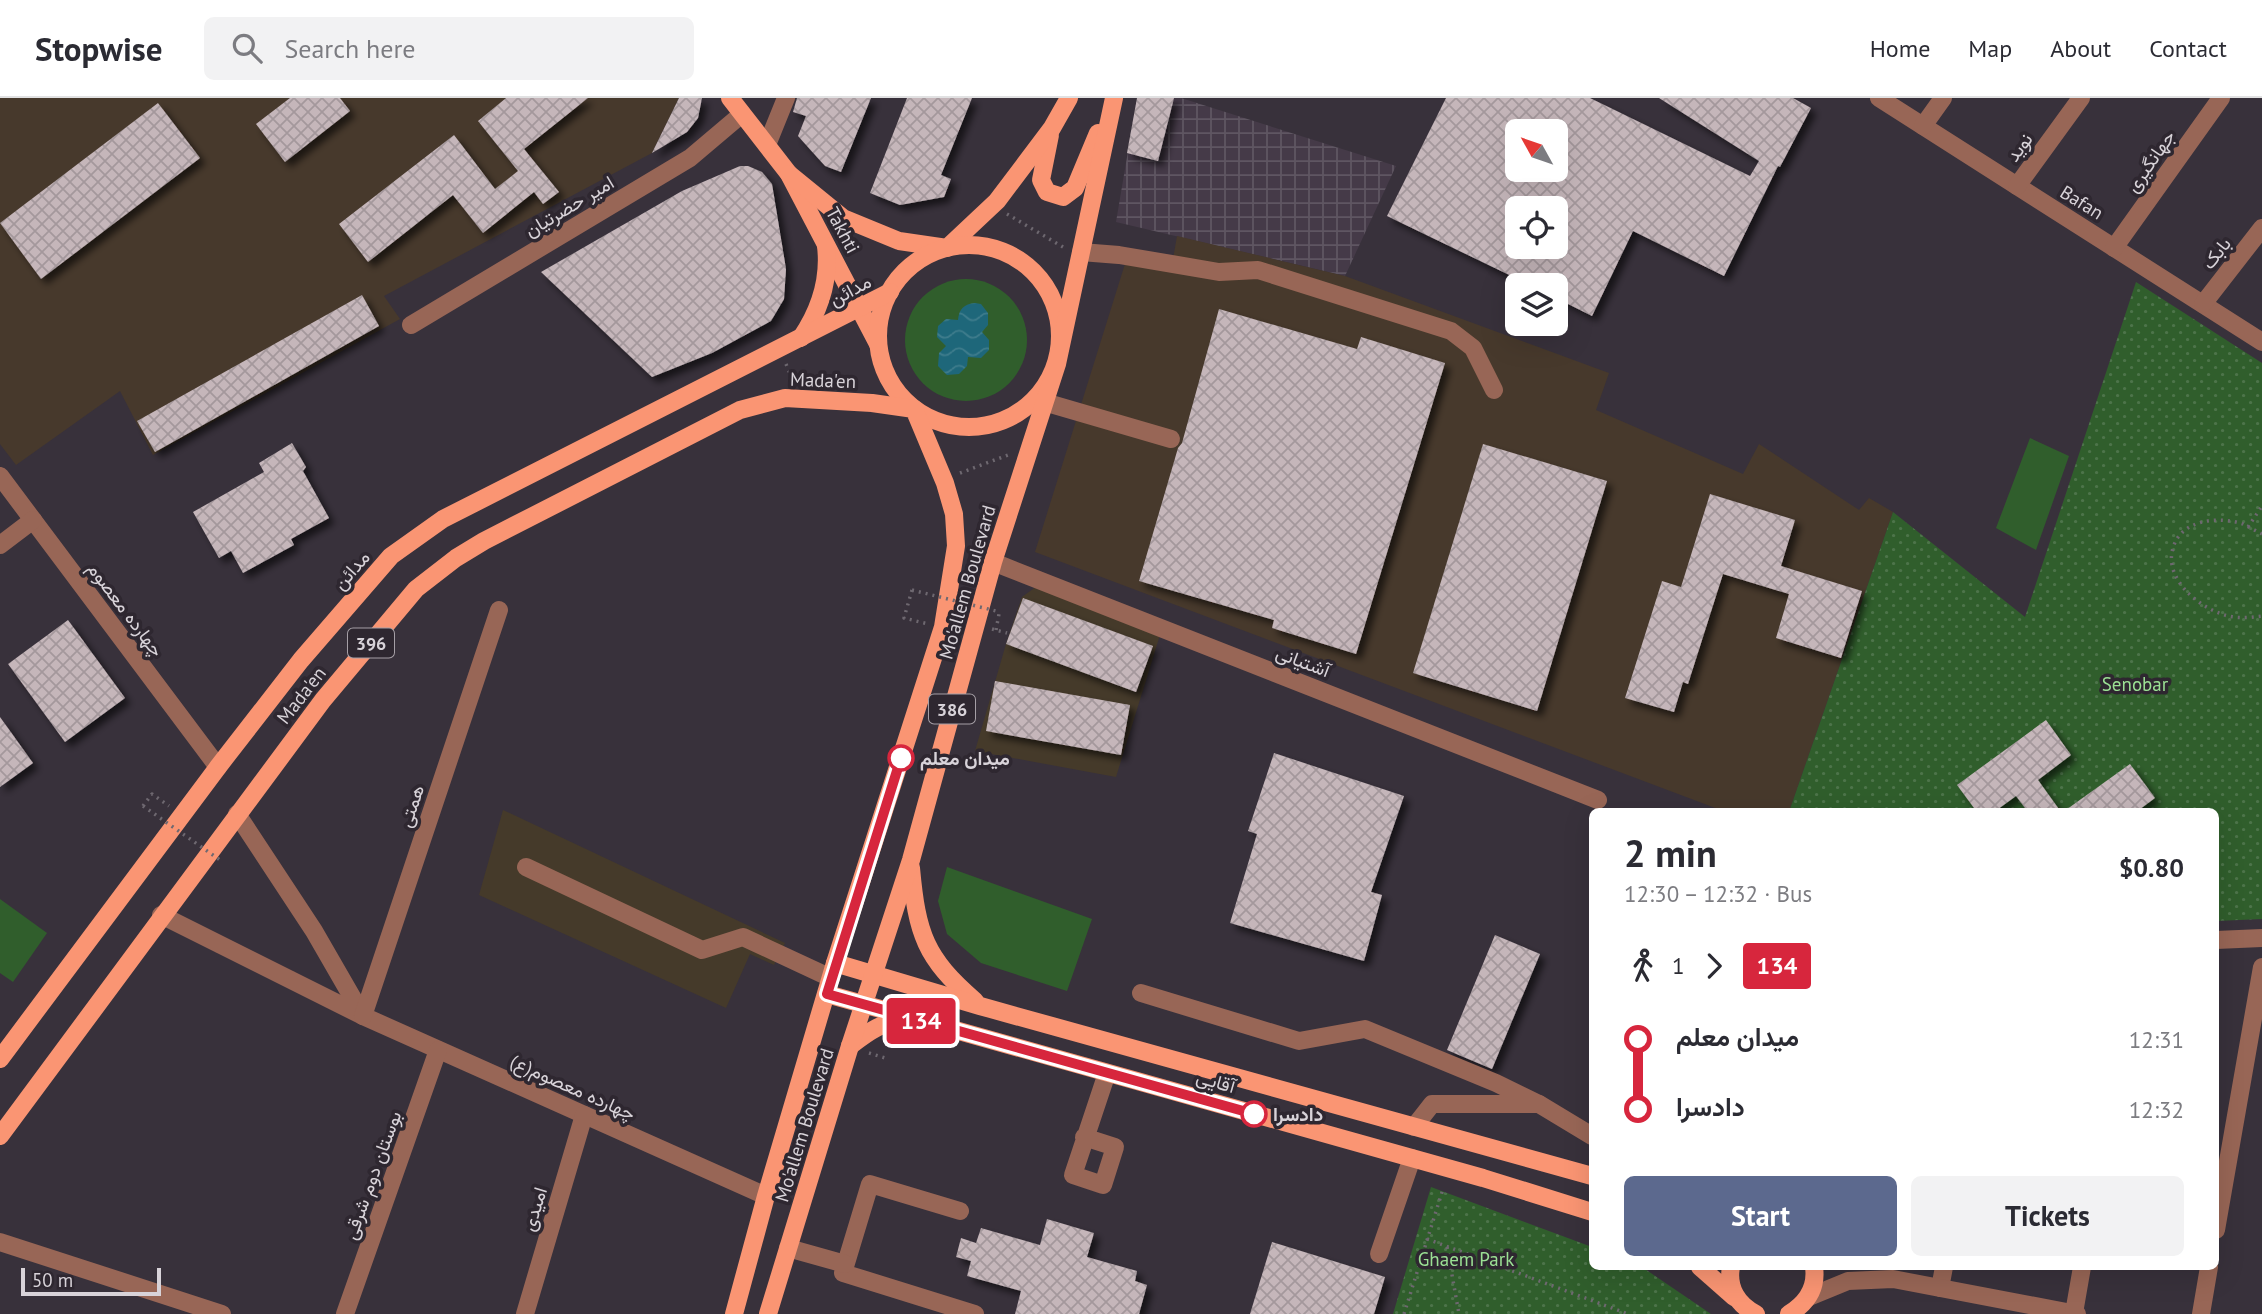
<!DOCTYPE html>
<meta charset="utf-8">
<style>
:root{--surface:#fff;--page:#f2f2f3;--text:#2b2b33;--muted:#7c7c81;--line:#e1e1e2;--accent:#5c698e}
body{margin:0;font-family:"PT Sans",Vazirmatn,sans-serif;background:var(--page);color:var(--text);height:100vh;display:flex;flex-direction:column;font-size:26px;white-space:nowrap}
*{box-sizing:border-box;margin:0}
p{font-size:23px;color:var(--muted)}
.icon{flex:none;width:38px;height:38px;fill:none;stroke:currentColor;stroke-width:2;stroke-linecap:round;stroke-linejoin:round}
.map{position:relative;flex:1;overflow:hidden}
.drawer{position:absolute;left:1589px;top:710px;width:630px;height:462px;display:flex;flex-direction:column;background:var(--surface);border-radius:10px;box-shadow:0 7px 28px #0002}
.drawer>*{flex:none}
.badge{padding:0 14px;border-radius:5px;font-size:24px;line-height:46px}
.needle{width:46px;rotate:310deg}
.buttons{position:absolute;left:1505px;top:21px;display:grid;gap:14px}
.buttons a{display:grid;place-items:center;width:63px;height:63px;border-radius:10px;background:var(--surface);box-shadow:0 7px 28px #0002;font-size:35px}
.scale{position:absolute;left:21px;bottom:18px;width:140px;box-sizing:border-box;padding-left:7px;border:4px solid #d8d3d9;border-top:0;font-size:19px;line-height:24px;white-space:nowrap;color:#d8d3d9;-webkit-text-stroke:5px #2e2730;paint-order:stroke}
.map>.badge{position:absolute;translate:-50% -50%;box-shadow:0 0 0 4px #fff}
.legs{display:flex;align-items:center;gap:10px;height:77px;padding:0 35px;font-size:23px}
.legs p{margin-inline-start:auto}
.summary{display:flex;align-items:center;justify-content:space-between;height:119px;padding:0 35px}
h1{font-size:38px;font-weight:600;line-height:52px}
.cta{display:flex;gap:14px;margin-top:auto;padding:14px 35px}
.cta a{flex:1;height:80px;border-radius:10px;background:var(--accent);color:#fff;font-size:28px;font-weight:600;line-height:80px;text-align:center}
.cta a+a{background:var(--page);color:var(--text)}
ul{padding:0 35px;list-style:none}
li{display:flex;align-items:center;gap:24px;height:70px;font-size:26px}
li i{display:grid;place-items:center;width:10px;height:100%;margin:0 9px;background:currentColor}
li i::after{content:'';width:18px;height:18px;margin:-9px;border:5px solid;border-radius:50%;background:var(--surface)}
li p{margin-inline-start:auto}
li:first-child i{background:linear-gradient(#0000 50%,currentColor 0)}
li:last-child i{background:linear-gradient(currentColor 50%,#0000 0)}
header{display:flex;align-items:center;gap:42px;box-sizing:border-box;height:98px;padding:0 35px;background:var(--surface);border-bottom:2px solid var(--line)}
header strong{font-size:33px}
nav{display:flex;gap:38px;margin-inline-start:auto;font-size:24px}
.search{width:490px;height:63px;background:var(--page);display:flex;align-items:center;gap:18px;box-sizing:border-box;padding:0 24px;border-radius:10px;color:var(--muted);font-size:26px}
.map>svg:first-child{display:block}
.commercial{fill:#453a2a}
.industrial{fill:url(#industrial-grid)}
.education{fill:#47392c}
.green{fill:#305e2c}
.park{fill:url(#park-dots)}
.water{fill:url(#water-waves)}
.building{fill:url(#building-cross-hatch);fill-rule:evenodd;filter:url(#shadow)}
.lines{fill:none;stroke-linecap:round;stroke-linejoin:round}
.path{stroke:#6e6870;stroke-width:3.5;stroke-dasharray:2 5;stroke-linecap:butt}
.minor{stroke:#986656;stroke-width:18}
.major{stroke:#fa9573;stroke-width:18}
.path-bridge{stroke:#6e6870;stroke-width:3.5;stroke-dasharray:2 5;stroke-linecap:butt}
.line-1-casing{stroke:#fff;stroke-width:16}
.line-1{stroke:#d7263d;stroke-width:10}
.stop-1-dot{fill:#fff;stroke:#d7263d;stroke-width:3.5}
.labels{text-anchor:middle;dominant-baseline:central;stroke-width:7;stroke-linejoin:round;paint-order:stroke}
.shield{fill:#2e2730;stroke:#a59fa6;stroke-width:2}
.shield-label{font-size:18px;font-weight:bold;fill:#d8d3d9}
.street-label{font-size:19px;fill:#d8d3d9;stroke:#2e2730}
.park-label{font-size:19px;fill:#9be094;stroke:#2e2730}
.stop-label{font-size:19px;font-weight:bold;fill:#d8d3d9;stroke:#2e2730;text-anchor:start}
</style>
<header>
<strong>Stopwise</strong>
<div class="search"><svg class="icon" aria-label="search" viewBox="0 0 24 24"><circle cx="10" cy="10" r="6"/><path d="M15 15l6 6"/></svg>Search here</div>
<nav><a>Home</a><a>Map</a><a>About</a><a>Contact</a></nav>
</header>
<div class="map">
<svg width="2262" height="1216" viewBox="0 0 2262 1216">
<defs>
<pattern id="industrial-grid" width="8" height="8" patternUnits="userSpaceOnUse" patternTransform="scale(1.75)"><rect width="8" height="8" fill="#453a48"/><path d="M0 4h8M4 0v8" fill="none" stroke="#5f5662"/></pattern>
<pattern id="park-dots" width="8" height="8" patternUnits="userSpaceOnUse" patternTransform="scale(1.75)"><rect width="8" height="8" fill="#305e2c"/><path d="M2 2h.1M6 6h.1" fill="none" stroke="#4d744a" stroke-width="1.8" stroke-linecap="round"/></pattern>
<pattern id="water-waves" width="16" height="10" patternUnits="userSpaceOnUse" patternTransform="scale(1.75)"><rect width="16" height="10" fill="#1e677a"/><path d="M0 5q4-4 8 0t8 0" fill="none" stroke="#3e7c8c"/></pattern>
<pattern id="building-cross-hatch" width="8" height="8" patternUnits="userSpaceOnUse" patternTransform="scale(1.75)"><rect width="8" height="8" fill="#c5b6ba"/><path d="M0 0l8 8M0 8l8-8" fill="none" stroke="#a4989c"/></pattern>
<filter id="shadow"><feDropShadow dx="5.5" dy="5.5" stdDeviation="3.5" flood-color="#0009"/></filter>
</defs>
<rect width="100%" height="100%" fill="#38313b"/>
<g class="commercial">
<path d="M1037 488 1160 537 1116 679 975 653 1006 546 1022 499Z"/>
<path d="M503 712 785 845 774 867 750 856 726 910 479 797Z"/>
</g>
<path class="industrial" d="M1137 0H1181L1396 68 1345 178 1116 124Z"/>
<g class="education">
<path d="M0 0H679L652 55 384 198 400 221 153 357 120 293 16 367 0 346Z"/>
<path d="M1177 138 1345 178 1609 275 1596 312 1743 376 1759 346 1859 412 1869 400 1893 414 1789 714H1726L1035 454 1129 153 1173 161Z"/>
</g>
<g class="green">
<circle cx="966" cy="242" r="61"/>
<path d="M2030 340 2069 358 2036 452 1996 430Z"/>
<path d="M947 769 1092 821 1067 893 981 865 947 836 938 803Z"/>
<path d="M0 801 47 835 13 884 0 875Z"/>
</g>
<g class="park">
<path d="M2136 184 2262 265V821L2216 823V714H1789L1893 414 2025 519Z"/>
<path d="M1431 1089 1592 1149V1169H1642L1711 1216H1393Z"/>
</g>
<path class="water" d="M975 205 981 206 988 215V227L982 234 989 242V252L981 260 968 259 967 268 959 276 947 277 938 268 939 255 946 248 937 239 938 228 946 221 958 222C959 211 964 206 975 205Z"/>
<g class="building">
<path d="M290 0H340L350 13 285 64 256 26Z"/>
<path d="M506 0H588L524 51 559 94 543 106 534 94 483 135 453 97 368 164 339 126 454 37 495 91 518 73 478 23Z"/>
<path d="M679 0H702L698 20 687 34 652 55Z"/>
<path d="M797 0H871L841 74 825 68 798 38 806 18 793 14Z"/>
<path d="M907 0H972L941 77 951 81 944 99 900 107 870 95Z"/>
<path d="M1137 0H1174L1158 63 1127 55Z"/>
<path d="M1446 0H1590L1750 78 1759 63 1659 0H1793L1811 10 1780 69 1778 68 1724 178 1633 133 1592 218 1556 200V187H1530L1387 118ZM1517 33H1556V72H1517ZM1517 110H1556V149H1517Z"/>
<path d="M158 5 200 60 41 181 0 125Z"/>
<path d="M740 68H748L762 74 772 86 786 171 784 201 771 223 712 255 652 279 541 174 682 93Z"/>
<path d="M362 197 379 228 155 354 137 323Z"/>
<path d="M1219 211 1357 251 1361 239 1445 265 1356 556 1272 530 1274 522 1139 483 1178 350 1182 345Z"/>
<path d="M292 345 306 369 303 373 329 420 291 441 294 447 243 475 231 453 219 460 193 414 264 374 259 365Z"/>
<path d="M1483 346 1607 383 1537 613 1413 575Z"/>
<path d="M1710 396 1795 422 1781 468 1862 493 1841 560 1776 540 1789 496 1723 476 1688 586 1683 584 1674 614 1625 600 1662 483 1681 489Z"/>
<path d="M1023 500 1153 548 1136 594 1006 546Z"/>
<path d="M68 522 125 600 65 644 8 566Z"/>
<path d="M995 583 1130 607 1121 657 986 633Z"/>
<path d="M0 619 33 665 0 689Z"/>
<path d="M2046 622 2071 657 2038 682 2061 714H2028L2016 698 1994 714H1977L1957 687Z"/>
<path d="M1274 655 1404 698 1371 794 1382 797 1364 863 1230 825 1257 736 1248 733Z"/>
<path d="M2130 666 2155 700 2136 714H2063Z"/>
<path d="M1495 837 1540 856 1492 971 1447 952Z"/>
<path d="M1047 1121 1094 1135 1087 1159 1137 1173 1135 1183 1147 1187 1139 1216H1015L1021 1193 967 1178 971 1163 956 1159 961 1140 976 1145 981 1130 1040 1147Z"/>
<path d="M1272 1144 1385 1179 1374 1216H1250Z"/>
</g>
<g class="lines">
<g class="path">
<path d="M1007 116 1063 149"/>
<path d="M786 266 794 285"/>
<path d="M960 375 1008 357"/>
<path d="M2248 429 2262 408"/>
<path d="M2262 436C2256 433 2249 429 2243 426 2219 418 2181 421 2173 450 2164 479 2195 506 2219 515 2233 521 2247 520 2262 518"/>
<path d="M912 492 904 520 928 526"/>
<path d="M992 531 1007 535"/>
<path d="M996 532 999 516"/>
<path d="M143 708 152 696 169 708"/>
<path d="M869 955 885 960"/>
<path d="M1427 1141 1628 1216"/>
<path d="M1447 1149 1459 1216"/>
<path d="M1404 1216 1443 1091"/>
</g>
<g class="minor">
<path d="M1879 0 2262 244"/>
<path d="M1923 28 1943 0"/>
<path d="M767 47 786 0"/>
<path d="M2017 88 2081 0"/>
<path d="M2114 150 2221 0"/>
<path d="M1081 154 1119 157 1219 174 1258 172 1451 233 1473 250 1494 292"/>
<path d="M2203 206 2262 130"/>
<path d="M411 227 690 60 742 16"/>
<path d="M1044 304 1171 341"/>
<path d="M0 378 218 669"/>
<path d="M0 447 33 422"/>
<path d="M993 464 1598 702"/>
<path d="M237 716 314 833 363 918"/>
<path d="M526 769 702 852 743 839 831 880"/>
<path d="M161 817 363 918 766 1098"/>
<path d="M2216 842 2262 840"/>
<path d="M1141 895 1299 943 1365 931 1496 985 1539 1006"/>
<path d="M363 918 499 512"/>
<path d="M1414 1029 1432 1006H1539L1592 1038"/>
<path d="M1084 1039 1115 1049 1103 1087 1073 1077 1107 975"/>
<path d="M960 1113 870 1086 843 1175 975 1216"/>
<path d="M2216 1132 2262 869"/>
<path d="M0 1144 222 1216"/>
<path d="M788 1150 845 1166"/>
<path d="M1379 1156 1412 1060"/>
<path d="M1940 1190 1944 1169"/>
<path d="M1809 1199 1848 1183 1893 1181 2077 1216"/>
<path d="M2074 1215 2082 1169"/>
<path d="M345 1216 438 952"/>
<path d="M525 1216 584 1017"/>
<path d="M2201 1216 2209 1169"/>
</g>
<g class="major">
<path d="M730 0 789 76 878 246"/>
<path d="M1050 37 1041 82 1047 94 1063 99 1075 90 1098 35"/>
<path d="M789 76 843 120 899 143 947 150 997 103 1052 30 1069 0"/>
<circle cx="969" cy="238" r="91"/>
<path d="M801 240C820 212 830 182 826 148"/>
<path d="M911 770C917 836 925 860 975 903"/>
<path d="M835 865 980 908 1592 1078"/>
<path d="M827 896 1483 1080 1592 1114"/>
<path d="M850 948C869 933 884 923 909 920"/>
<path d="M0 961 218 669 301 562 391 458 443 421 890 194"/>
<path d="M0 1038 323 602 416 491 456 460 484 443 740 312 785 300 872 305 914 311 945 385 954 416 956 448 943 529 835 865 766 1098 734 1216"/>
<path d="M1700 1169 1734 1199"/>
<path d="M1731 1169C1727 1190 1738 1207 1756 1216"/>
<path d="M768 1216 850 948 911 762 993 464 1057 266 1114 0"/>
<path d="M1789 1216C1807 1205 1817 1190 1814 1169"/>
</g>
<g class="path-bridge">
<path d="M912 492 1000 514"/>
<path d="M143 708 220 762"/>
</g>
</g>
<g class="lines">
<g class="line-1-casing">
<path id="line-1" d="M901 660 827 896 1254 1016"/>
</g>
<use href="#line-1" class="line-1"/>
</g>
<g class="stop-1-dot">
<circle cx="901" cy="660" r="12"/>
<circle cx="1254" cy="1016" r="12"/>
</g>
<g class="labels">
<g class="shield">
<rect x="348" y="530.5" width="46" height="29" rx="5"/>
<rect x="929" y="596.5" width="46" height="29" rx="5"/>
</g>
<g class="shield-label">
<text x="371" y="545">396</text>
<text x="952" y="611">386</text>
</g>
<g class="street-label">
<text transform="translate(2019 49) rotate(-54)">نوید</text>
<text transform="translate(2150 63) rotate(-55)">جهانگیری</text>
<text transform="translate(2082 104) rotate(32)">Bafan</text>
<text transform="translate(569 108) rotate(-31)">امیر حضرتیان</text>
<text transform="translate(843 132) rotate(62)">Takhti</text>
<text transform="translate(2216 155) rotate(-52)">بابک</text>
<text transform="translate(850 192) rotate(-28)">مدائن</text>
<text transform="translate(823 282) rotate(2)">Mada'en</text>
<text transform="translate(351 472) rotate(-49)">مدائن</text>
<text transform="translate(967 484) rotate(-74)">Mo'allem Boulevard</text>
<text transform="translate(126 511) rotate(53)">چهارده معصوم</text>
<text transform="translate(1303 563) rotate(21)">آشتیانی</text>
<text transform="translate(301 597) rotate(-52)">Mada'en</text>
<text transform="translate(411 708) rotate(-71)">همتی</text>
<text transform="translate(1216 983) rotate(16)">آقایی</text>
<text transform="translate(573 989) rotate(24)">چهارده معصوم(ع)</text>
<text transform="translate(804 1027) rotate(-73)">Mo'allem Boulevard</text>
<text transform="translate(372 1077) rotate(-70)">بوستان دوم شرقی</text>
<text transform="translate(534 1111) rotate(-73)">امیدی</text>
</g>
<g class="park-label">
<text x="2135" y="586">Senobar</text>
<text x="1466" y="1161">Ghaem Park</text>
</g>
<g class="stop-label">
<text x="920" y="660">میدان معلم</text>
<text x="1273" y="1016">دادسرا</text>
</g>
</g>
</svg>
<div class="buttons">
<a><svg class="needle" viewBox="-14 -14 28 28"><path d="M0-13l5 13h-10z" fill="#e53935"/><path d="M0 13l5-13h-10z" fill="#7c7c81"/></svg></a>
<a><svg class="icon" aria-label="locate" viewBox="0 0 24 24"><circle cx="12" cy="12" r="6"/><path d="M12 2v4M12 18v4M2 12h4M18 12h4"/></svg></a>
<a><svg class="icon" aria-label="layers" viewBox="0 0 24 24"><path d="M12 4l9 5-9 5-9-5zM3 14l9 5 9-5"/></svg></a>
</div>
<div class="scale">50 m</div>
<b class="badge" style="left:921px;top:923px;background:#d7263d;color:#fff">134</b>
<section class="drawer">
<div class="summary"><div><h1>2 min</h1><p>12:30 – 12:32 · Bus</p></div><b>$0.80</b></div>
<div class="legs"><svg class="icon" aria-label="walk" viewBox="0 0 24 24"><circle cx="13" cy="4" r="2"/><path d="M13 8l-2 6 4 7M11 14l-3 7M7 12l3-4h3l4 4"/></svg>1<svg class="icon" aria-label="forward" viewBox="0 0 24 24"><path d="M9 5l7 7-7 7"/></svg><b class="badge" style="background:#d7263d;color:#fff">134</b></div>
<ul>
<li><i style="color:#d7263d"></i><b>میدان معلم</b><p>12:31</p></li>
<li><i style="color:#d7263d"></i><b>دادسرا</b><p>12:32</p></li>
</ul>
<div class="cta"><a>Start</a><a>Tickets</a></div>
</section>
</div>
